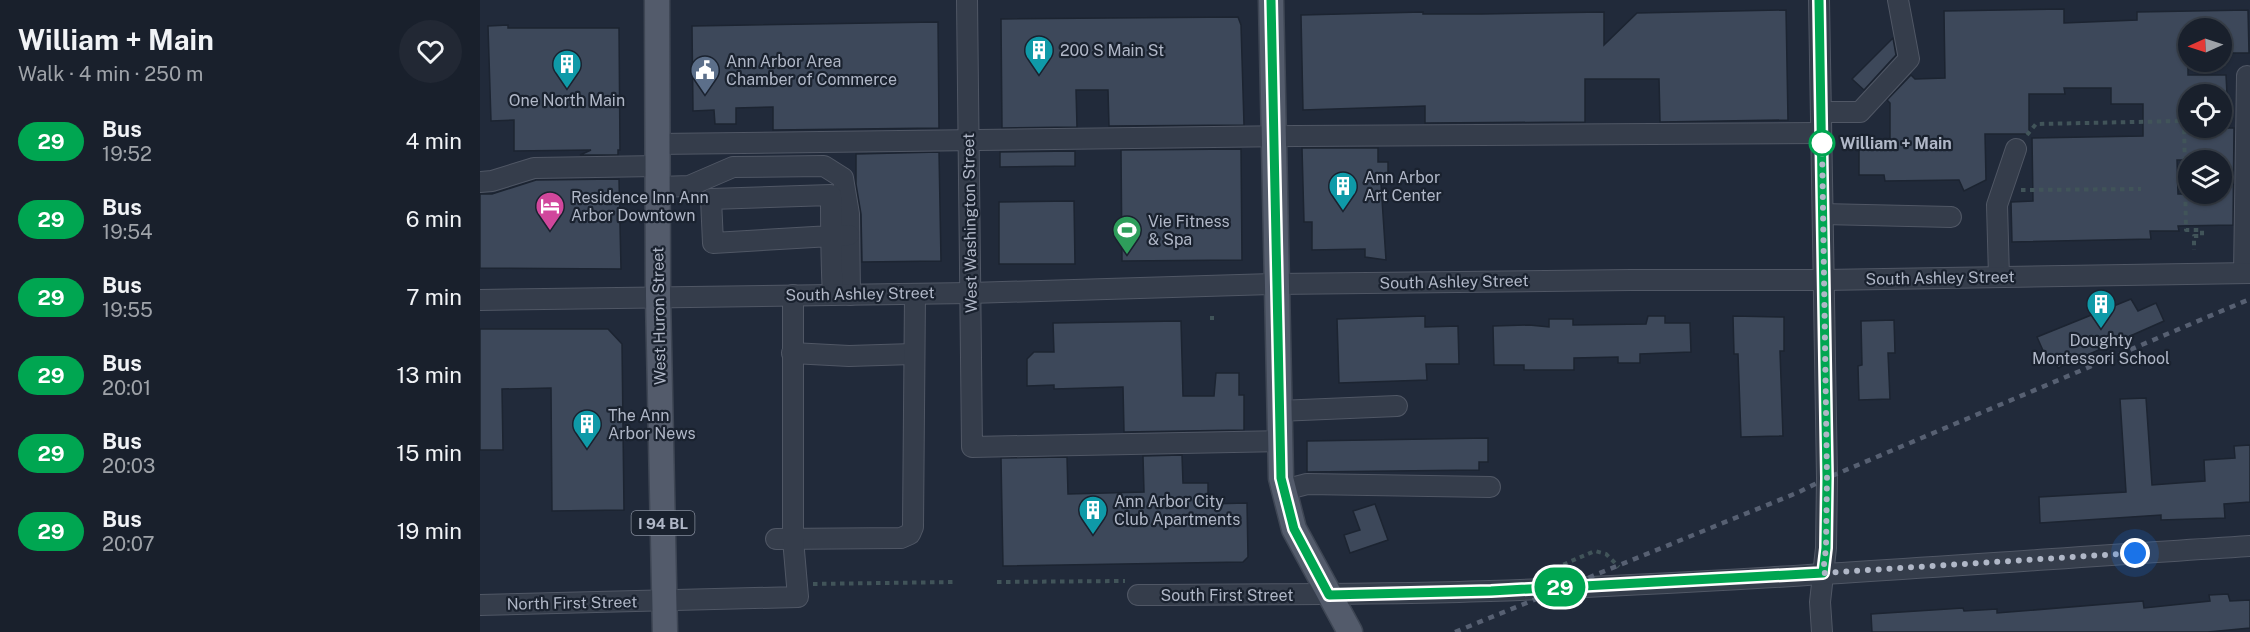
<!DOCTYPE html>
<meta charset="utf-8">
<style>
:root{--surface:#19202c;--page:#222834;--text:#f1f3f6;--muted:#9fa3a9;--line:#373e48}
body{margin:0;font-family:"Public Sans",sans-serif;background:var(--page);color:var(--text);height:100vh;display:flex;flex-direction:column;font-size:22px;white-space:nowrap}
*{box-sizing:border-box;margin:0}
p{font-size:20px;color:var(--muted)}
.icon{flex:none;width:33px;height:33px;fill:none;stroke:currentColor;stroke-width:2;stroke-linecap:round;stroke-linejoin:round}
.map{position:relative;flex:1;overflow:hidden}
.side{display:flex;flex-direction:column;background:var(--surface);width:480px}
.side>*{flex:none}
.badge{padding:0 12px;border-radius:20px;font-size:21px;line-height:39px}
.needle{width:39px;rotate:267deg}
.controls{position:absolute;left:1698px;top:18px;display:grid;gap:12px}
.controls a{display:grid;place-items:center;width:54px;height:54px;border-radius:50%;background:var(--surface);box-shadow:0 2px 4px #0004,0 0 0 2px var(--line);font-size:30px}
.you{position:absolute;width:30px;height:30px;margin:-15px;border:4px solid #fff;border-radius:50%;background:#1a73e8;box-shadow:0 0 0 9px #1a73e833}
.map>.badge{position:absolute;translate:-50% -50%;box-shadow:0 0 0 3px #fff}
.round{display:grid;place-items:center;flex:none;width:63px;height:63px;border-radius:32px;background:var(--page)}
.overview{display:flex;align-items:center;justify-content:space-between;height:102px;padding:0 18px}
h1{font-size:28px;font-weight:700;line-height:45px}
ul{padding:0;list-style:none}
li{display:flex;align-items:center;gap:18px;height:78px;padding:0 18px}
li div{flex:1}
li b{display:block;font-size:22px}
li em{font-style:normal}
li .badge{min-width:66px;font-weight:700;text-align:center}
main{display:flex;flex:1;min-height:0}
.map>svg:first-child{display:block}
.building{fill:#3d485a;stroke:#1c2431;stroke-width:1.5;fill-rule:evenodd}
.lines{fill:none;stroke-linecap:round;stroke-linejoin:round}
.minor-casing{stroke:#505765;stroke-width:22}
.major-casing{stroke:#3e4654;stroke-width:27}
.path{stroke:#415459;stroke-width:4;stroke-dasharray:4.5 4.5;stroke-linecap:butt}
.minor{stroke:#353d4b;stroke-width:20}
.major{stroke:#535b6b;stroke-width:24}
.rail{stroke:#576072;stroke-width:4.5;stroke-dasharray:6 6;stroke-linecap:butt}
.line-casing{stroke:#fff;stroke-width:14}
.line{stroke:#00a651;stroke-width:9}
.walk{stroke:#b0b7c7;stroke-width:6;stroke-dasharray:0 10.8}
.stop-dot{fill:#fff;stroke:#00a651;stroke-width:3}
.labels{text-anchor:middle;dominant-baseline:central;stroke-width:4.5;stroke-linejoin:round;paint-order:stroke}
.shield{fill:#1a222f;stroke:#838a99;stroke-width:1.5}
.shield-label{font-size:15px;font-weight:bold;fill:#b0b7c7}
.poi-label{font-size:16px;fill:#b0b7c7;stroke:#1a222f;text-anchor:start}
.stop-label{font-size:16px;font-weight:bold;fill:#b0b7c7;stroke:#1a222f;text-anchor:start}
.street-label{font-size:16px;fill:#b0b7c7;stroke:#1a222f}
</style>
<main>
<section class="side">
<div class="overview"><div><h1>William + Main</h1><p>Walk · 4 min · 250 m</p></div><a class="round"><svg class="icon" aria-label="heart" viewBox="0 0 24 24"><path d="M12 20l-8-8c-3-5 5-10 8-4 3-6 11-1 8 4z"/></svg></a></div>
<ul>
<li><span class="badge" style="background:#00a651;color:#fff">29</span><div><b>Bus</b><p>19:52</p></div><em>4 min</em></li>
<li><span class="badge" style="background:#00a651;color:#fff">29</span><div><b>Bus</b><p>19:54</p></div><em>6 min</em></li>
<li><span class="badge" style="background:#00a651;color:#fff">29</span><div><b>Bus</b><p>19:55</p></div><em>7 min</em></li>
<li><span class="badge" style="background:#00a651;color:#fff">29</span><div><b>Bus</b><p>20:01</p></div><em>13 min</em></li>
<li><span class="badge" style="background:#00a651;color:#fff">29</span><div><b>Bus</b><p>20:03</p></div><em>15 min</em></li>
<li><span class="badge" style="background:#00a651;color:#fff">29</span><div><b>Bus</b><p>20:07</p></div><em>19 min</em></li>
</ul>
</section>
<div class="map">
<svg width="1770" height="632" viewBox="0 0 1770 632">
<rect width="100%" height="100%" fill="#212a3a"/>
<g class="building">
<path d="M1584 9V23L1657 20V12L1768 10 1769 53H1742V28H1708V75H1746L1747 94H1708V128H1754L1753 225 1698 226 1699 231H1670L1671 239 1532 242 1531 202 1553 201 1552 138 1663 136V104H1631V88H1584L1585 94H1549V134H1505L1506 180 1484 191 1479 180 1405 181 1404 175H1379V146L1410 145V103L1407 100 1431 75 1435 79 1465 78 1464 11ZM1697 160H1742V194H1698Z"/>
<path d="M1306 10 1308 120 1180 122 1179 79H1105V122L945 123V106L823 110 821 15 943 12V14H1001L1124 12V45L1157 13Z"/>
<path d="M758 17 761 25 764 125 629 126 628 90H596L597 127 522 128 521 19Z"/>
<path d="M458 22 459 128 293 130V107L256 108V124H235L234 110 213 111 212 26Z"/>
<path d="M28 25V28H139L140 150H138V155H100L111 150 34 151V120L11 121 8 26Z"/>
<path d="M1413 38 1416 55 1384 90 1372 79Z"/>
<path d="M822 148H898V162H908V184H901L906 260 885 257V249L832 250V222H824Z"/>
<path d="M761 149 762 260 642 261 641 150Z"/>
<path d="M595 151V166L520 167V152Z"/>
<path d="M459 152 461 261 382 262 381 214 376 184V154Z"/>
<path d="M139 179 141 269 0 268V194H12L56 180Z"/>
<path d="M594 201 595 264H519V202Z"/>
<path d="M1651 299 1658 311 1676 303 1684 321 1578 368 1575 361 1569 364 1557 337Z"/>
<path d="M945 316V327L978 326 979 364H946L947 380 859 383 857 319Z"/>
<path d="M1168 316H1185V323H1210L1211 352 1160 354V363H1138V357L1094 358V370H1044V365H1014L1013 326 1049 325 1069 327V319H1093V325L1166 324Z"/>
<path d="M1253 316 1304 317V351H1300L1303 436 1261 437 1258 354H1254Z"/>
<path d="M1414 320 1415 353H1408L1410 399 1379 400 1378 366 1382 365 1381 321Z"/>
<path d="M701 321 703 396H734L736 373H759V395H764V430L644 432 643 387 574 389V385L547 386V359L554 352H574L573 323Z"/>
<path d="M0 329H128L142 344 144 510 72 511 71 388 22 389 23 450H0Z"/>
<path d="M1666 398 1672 485 1725 481 1724 460 1755 458 1754 446 1770 445V502L1744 504 1745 518 1681 520V515L1560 523 1559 497 1646 492 1640 399Z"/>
<path d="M1008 438V462H999V470L827 472V441Z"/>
<path d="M702 455 703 483H728V504L767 503 768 557 763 562 523 566 521 458 587 457 588 494 664 492 663 456Z"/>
<path d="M895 504 908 540 870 553 864 535 880 530 873 511Z"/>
<path d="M1748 594 1750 601 1770 600V628L1728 632H1392L1391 614 1483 608 1484 611 1517 609V613L1663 601 1664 608 1730 601 1729 595Z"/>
</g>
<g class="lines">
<g class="minor-casing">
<g id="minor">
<path d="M487 0 492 447 799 441"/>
<path d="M1339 0 1347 478 1346 548 1340 602 1342 632"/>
<path d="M1341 112H1380L1429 59 1418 0"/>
<path d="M177 144 817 136 1341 133"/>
<path d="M0 182 12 181 54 168 178 166"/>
<path d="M178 187 209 186 253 167 344 166 363 178 369 214 370 295"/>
<path d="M1343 214 1471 217"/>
<path d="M1764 273 1767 76"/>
<path d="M1519 277 1517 205 1536 149"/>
<path d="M353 295C351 261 351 228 351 195L231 199 233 243 351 236 369 235"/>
<path d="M0 300 490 293 796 284 1151 280H1344L1770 273"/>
<path d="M312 353 369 356 433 354"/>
<path d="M798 411 917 406"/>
<path d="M804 490 827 484 1010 487"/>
<path d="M296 539 421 538 430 534 433 527 435 294"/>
<path d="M658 595C775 594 893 595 1010 591 1264 582 1517 562 1770 546"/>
<path d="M0 605 318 597 313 539V295"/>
</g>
</g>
<g class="major-casing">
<g id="major">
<path d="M177 0 178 297 185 632"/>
<path d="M791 0 801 478 814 529 870 632"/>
</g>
</g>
<g class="path">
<path d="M1547 135 1556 124 1704 121 1706 230H1722V236H1714V250"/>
<path d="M1541 190 1661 189"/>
<path d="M732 320V316"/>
<path d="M1075 568 1115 551 1126 554 1139 567"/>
<path d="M517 582 645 581"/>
<path d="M333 584 474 582"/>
</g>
<use href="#minor" class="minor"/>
<use href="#major" class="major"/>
<path class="rail" d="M975 632 1319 492 1347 478 1770 299"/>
</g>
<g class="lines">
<g class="line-casing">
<path id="line" d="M791 0 801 478 814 529 849 595 1011 591 1343 573 1346 548 1347 478 1339 0"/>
</g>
<use href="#line" class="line"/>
<path class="walk" d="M1342 143 1347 478 1346 548 1343 573 1655 553"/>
</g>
<defs>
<g id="building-pin" transform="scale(1.5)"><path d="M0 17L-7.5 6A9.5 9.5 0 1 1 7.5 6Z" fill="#0f9aa8" stroke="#1a222f"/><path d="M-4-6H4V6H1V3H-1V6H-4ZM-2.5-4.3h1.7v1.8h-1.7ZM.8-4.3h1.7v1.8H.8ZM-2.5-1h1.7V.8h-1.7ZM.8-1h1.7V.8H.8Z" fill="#fff"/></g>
<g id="civic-pin" transform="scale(1.5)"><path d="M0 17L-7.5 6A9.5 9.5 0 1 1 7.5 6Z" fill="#5c6f8a" stroke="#1a222f"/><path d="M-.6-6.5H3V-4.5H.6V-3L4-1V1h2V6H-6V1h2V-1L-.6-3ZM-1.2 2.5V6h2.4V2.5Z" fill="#fff"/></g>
<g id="hotel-pin" transform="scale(1.5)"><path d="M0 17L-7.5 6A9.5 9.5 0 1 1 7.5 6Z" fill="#d1479c" stroke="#1a222f"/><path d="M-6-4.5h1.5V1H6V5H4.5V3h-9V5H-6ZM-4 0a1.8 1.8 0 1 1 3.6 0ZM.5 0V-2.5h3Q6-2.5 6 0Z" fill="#fff"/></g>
<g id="stadium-pin" transform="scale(1.5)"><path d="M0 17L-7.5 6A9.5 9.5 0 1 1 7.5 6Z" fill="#2e9e5b" stroke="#1a222f"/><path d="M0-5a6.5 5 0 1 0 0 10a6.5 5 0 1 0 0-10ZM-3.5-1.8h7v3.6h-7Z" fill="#fff"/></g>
</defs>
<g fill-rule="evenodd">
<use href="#building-pin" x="559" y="50"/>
<use href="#building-pin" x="87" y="64"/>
<use href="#civic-pin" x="225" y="70"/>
<use href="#building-pin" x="863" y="186"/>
<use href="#hotel-pin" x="70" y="206"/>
<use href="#stadium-pin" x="647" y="230"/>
<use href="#building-pin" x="1621" y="304"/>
<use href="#building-pin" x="107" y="424"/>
<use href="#building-pin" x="613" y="510"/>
</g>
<circle class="stop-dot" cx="1342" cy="143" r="12"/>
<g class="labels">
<rect class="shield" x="151.5" y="511" width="63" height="24" rx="4.5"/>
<g class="shield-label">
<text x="183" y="523">I 94 BL</text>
</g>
<g class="poi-label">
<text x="580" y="50">200 S Main St</text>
<text x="246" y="61">Ann Arbor Area<tspan x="246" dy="18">Chamber of Commerce</tspan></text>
<text x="87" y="100" text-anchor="middle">One North Main</text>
<text x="884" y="177">Ann Arbor<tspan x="884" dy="18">Art Center</tspan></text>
<text x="91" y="197">Residence Inn Ann<tspan x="91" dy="18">Arbor Downtown</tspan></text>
<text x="668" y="221">Vie Fitness<tspan x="668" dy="18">&amp; Spa</tspan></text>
<text x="1621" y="340" text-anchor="middle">Doughty<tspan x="1621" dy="18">Montessori School</tspan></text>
<text x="128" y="415">The Ann<tspan x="128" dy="18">Arbor News</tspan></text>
<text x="634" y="501">Ann Arbor City<tspan x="634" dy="18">Club Apartments</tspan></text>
</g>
<g class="stop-label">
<text x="1360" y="143">William + Main</text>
</g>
<g class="street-label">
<text transform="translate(490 223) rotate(-91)">West Washington Street</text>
<text transform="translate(1460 278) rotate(-1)">South Ashley Street</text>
<text transform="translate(974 282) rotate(-1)">South Ashley Street</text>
<text transform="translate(380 294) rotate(-1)">South Ashley Street</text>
<text transform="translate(179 316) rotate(-91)">West Huron Street</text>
<text x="747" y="595">South First Street</text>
<text transform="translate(92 603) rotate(-1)">North First Street</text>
</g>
</g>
</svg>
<div class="controls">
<a><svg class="needle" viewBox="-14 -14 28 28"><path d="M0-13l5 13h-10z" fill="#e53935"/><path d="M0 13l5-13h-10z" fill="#9fa3a9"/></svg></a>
<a><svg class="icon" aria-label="locate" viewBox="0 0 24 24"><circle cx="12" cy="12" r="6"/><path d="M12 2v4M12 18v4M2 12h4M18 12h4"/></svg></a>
<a><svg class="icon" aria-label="layers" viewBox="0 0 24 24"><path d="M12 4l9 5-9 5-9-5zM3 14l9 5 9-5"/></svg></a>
</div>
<div class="you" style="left:1655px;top:553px"></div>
<b class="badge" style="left:1080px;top:587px;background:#00a651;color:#fff">29</b>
</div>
</main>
